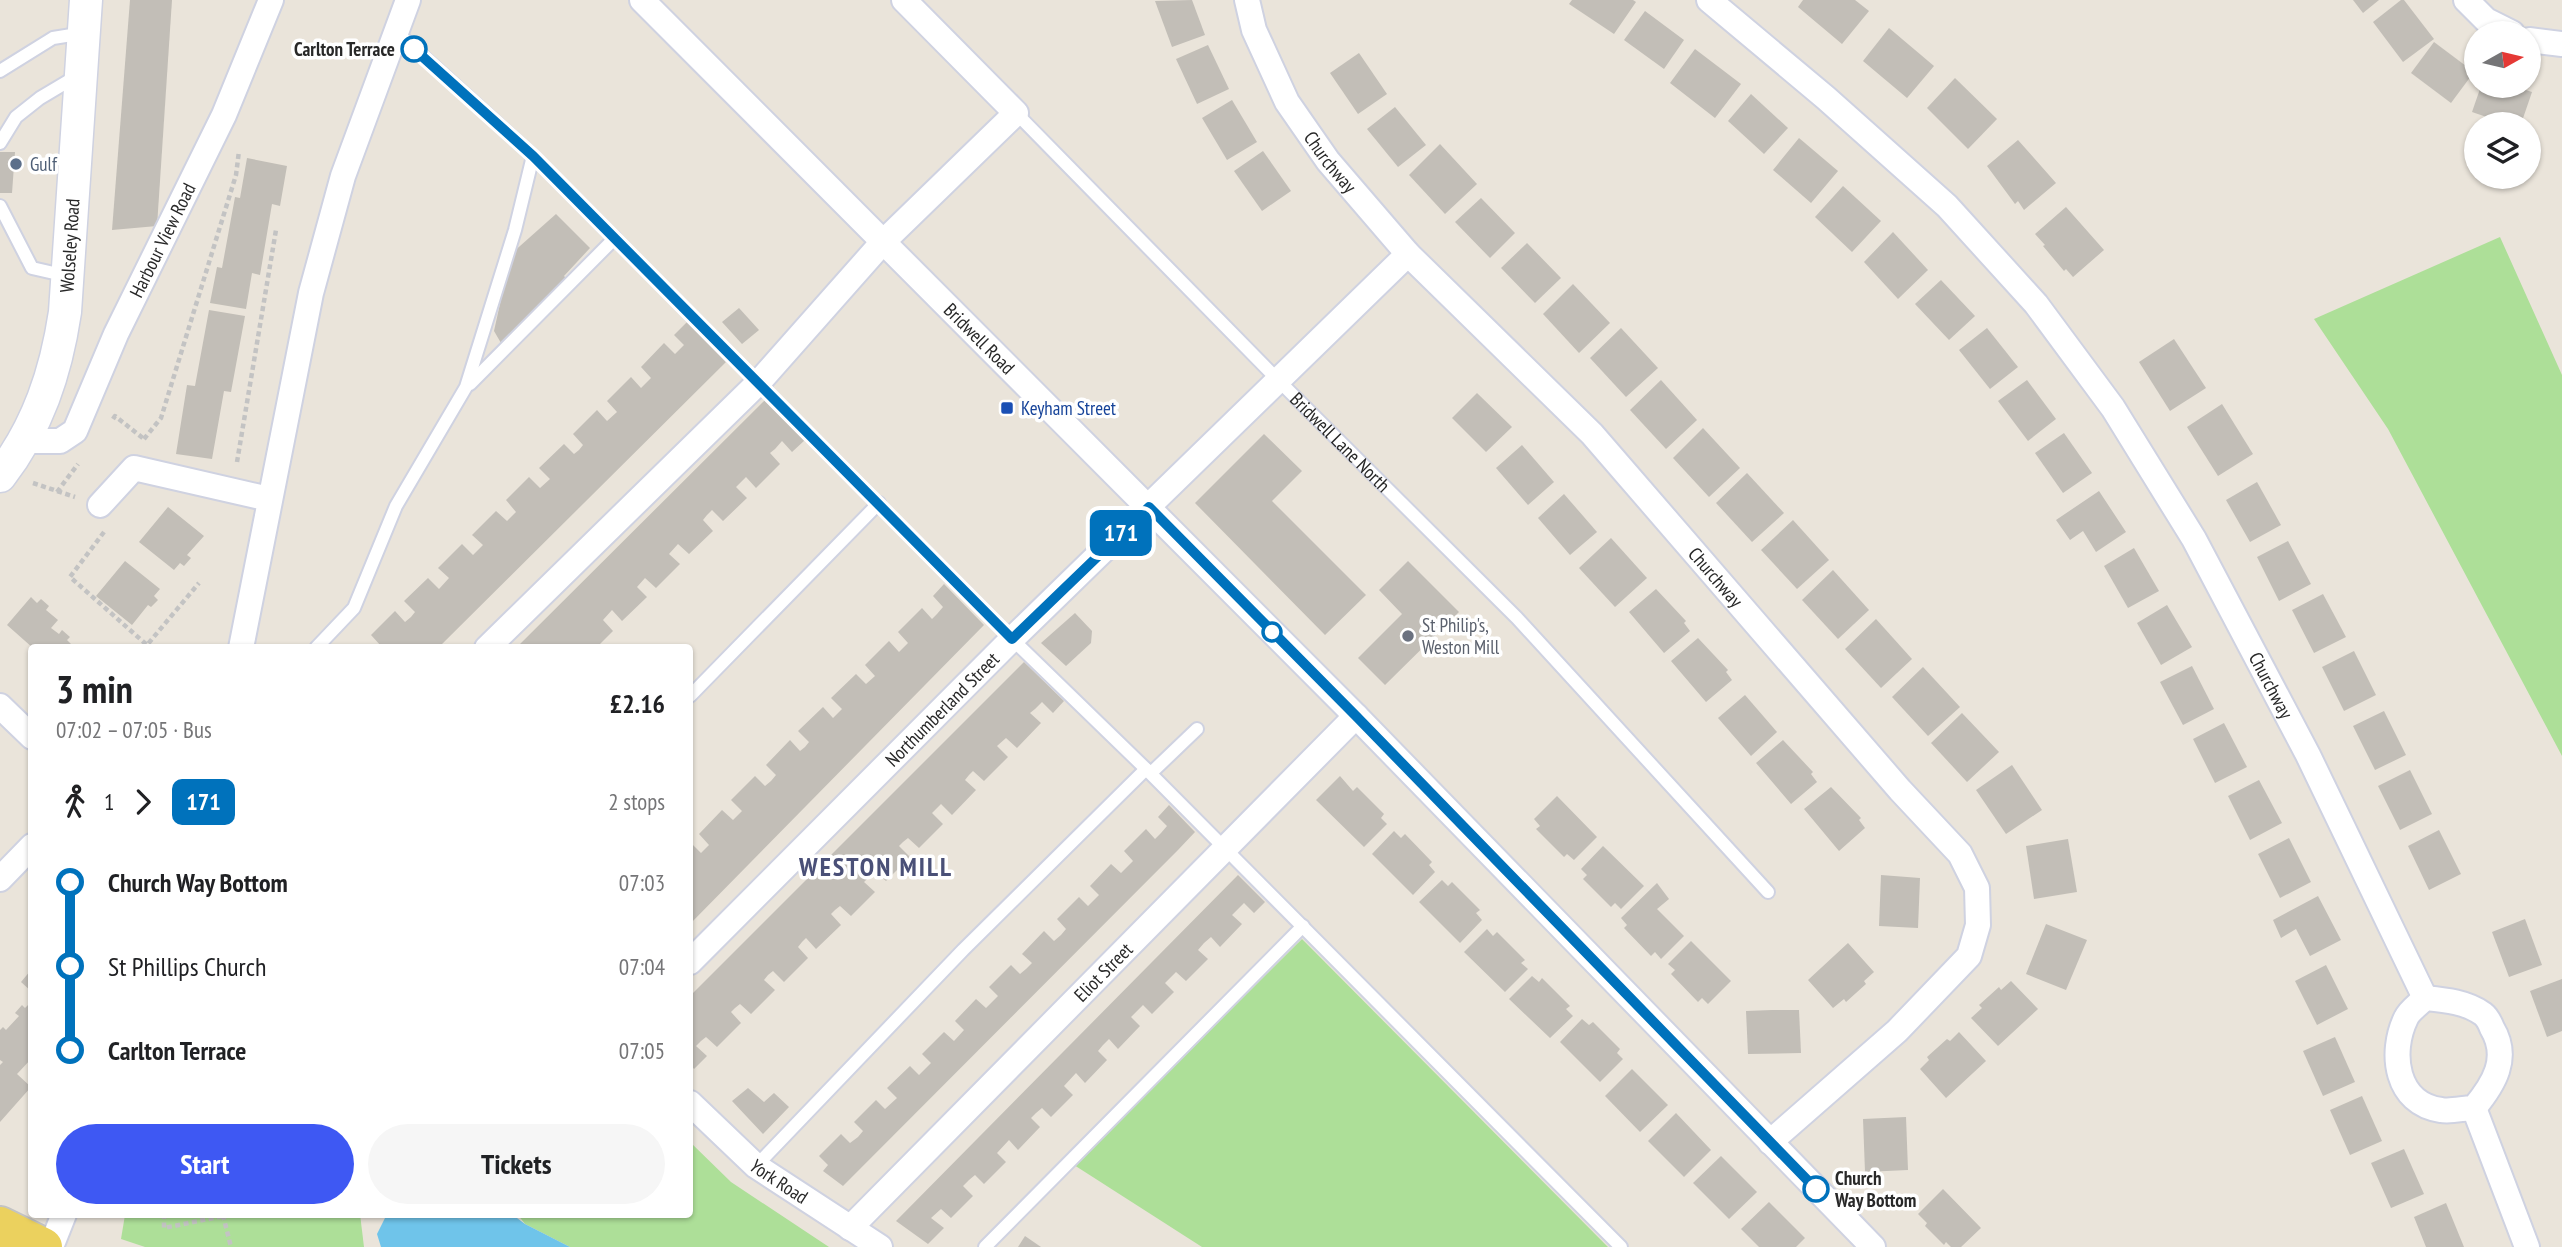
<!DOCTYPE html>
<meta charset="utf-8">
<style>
:root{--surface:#fff;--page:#f6f6f6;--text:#202124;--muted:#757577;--accent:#3e58f3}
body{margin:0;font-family:"PT Sans Narrow",sans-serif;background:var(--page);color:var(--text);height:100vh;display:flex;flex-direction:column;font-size:26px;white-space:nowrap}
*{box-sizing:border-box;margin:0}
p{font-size:23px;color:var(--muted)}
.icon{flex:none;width:38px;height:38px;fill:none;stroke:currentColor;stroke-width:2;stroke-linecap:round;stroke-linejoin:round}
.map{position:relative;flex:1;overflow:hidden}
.side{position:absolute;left:28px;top:644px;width:665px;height:574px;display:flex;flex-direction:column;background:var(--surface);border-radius:7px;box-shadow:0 2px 5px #0004}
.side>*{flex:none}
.badge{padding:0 14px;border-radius:10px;font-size:24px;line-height:46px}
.needle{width:46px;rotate:82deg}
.controls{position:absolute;left:2464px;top:21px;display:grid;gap:14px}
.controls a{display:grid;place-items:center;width:77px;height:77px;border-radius:50%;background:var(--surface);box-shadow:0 2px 5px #0004;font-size:35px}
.map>.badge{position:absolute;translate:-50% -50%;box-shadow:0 0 0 4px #fff}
.legs{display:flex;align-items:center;gap:10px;height:77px;padding:0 28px;font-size:23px}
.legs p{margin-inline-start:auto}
.headline{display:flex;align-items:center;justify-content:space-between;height:119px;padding:0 28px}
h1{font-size:38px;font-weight:700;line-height:52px}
.cta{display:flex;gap:14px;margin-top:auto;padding:14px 28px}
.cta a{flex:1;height:80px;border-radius:42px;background:var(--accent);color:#fff;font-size:28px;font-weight:700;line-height:80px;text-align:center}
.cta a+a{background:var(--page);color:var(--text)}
ul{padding:0 28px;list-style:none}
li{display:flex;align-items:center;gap:24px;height:84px;font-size:26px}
li i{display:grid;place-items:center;width:10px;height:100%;margin:0 9px;background:currentColor}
li i::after{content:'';width:18px;height:18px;margin:-9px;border:5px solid;border-radius:50%;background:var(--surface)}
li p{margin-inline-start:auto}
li:first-child i{background:linear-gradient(#0000 50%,currentColor 0)}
li:last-child i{background:linear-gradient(currentColor 50%,#0000 0)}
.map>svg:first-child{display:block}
.green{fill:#addf98}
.water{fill:#6fc4ea}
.building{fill:#c2beb7}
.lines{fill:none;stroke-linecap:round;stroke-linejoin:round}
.service-casing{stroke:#cfd2e1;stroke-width:16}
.minor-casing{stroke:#cfd2e1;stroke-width:28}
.tertiary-casing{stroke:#cfd2e1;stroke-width:35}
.primary-casing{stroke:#c3c3c3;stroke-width:42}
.path{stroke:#c3c3c3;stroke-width:4.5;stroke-dasharray:5 3.5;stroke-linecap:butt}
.service{stroke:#fff;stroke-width:12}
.minor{stroke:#fff;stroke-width:24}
.tertiary{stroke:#fff;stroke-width:32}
.primary{stroke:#ebd15e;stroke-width:38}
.line-1-casing{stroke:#fff;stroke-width:16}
.line-1{stroke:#0072bc;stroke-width:10}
.stop-1-dot{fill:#fff;stroke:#0072bc;stroke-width:3.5}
.service-dot{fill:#5c6f8a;stroke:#fff;stroke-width:2.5}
.transit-dot{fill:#1a4fb4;stroke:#fff;stroke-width:2.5}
.worship-dot{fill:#6b7280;stroke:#fff;stroke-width:2.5}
.labels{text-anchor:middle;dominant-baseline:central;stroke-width:7;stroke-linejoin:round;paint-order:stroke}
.stop-label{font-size:19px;font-weight:bold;fill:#282828;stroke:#fff;text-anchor:end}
.street-label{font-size:19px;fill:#282828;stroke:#fff}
.service-label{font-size:19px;fill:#4e5e75;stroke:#fff;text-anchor:start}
.transit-label{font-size:19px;fill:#164399;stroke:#fff;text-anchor:start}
.worship-label{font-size:19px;fill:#5b616d;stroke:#fff;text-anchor:start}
.district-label{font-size:26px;font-weight:bold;letter-spacing:2px;fill:#4a5077;stroke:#fff}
</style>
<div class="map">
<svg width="2562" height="1247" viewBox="0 0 2562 1247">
<rect width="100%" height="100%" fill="#eae4da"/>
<g class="green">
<path d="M2500 237 2562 375V756L2388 429 2314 319Z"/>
<path d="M1302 939 1608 1247H1202L1074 1165Z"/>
<path d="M690 1142 731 1182 829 1247H570L525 1224 518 1215 690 1214Z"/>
<path d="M360 1214 364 1247H145L121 1239 125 1215Z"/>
</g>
<path class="water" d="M387 1214 513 1215 525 1224 570 1247H381L377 1234Z"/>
<g class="building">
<path d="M130 0H172L157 226 112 230Z"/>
<path d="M1192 0 1205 35 1172 47 1155 1Z"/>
<path d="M1572 0H1633L1636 2 1614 34 1569 4Z"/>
<path d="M1803 0H1855L1869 11 1842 44 1798 7Z"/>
<path d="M2353 0H2379L2363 13Z"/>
<path d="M2401 0H2404L2434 39 2403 62 2373 22Z"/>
<path d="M1645 11 1684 40 1664 69 1624 40Z"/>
<path d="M1889 28 1934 66 1907 98 1863 61Z"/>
<path d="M2434 42 2474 72 2451 103 2411 73Z"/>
<path d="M1208 45 1229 89 1197 104 1176 59Z"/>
<path d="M1695 49 1741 84 1715 118 1670 83Z"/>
<path d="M1359 53 1387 94 1358 114 1330 73Z"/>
<path d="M1955 78 1997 119 1968 149 1927 108Z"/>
<path d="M2481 86H2513L2532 92 2521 124H2507L2472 112Z"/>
<path d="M1751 94 1788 128 1764 154 1728 121Z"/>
<path d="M1232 100 1257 142 1227 160 1202 118Z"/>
<path d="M1395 107 1426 145 1398 167 1367 129Z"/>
<path d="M1799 138 1838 171 1811 203 1773 170Z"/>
<path d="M2018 140 2056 183 2024 210 2018 201 2015 204 1987 166Z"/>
<path d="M1440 144 1477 184 1445 214 1409 175Z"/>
<path d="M1263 151 1291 191 1262 211 1234 171Z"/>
<path d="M0 152H15L12 193H0Z"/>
<path d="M247 158 287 166 280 206 272 204 260 275 252 273 246 309 210 303 217 267 222 268 235 197 240 198Z"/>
<path d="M1843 186 1881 221 1852 252 1815 217Z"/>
<path d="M1481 198 1515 233 1490 258 1455 222Z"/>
<path d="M2066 207 2104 250 2073 277 2066 269 2064 271 2043 246 2045 245 2035 234Z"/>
<path d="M556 214 590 248 564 276 566 278 501 343 494 331 511 254Z"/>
<path d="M1893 232 1928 270 1898 299 1864 262Z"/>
<path d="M1527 243 1561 278 1535 303 1501 268Z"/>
<path d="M1941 280 1975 316 1949 340 1915 304Z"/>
<path d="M1573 284 1610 323 1579 353 1543 314Z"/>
<path d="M739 308 759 330 742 344 722 322Z"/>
<path d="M209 310 245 316 231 392 224 391 212 459 176 454 187 385 195 386Z"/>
<path d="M687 322 726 362 438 648H380L381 646 371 635 395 611 405 622 411 617 415 612 404 601 428 578 439 589 449 578 438 568 462 544 473 555 483 545 472 535 496 511 507 521 516 512 506 500 529 477 540 488 550 479 539 468 564 444 574 454 579 450 583 445 573 434 597 410 607 421 617 412 607 401 631 377 641 388 651 378 641 367 664 343 675 354 684 345 674 335Z"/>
<path d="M1621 328 1658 368 1626 397 1590 358Z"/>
<path d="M1987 328 2018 367 1990 389 1959 350Z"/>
<path d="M2174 339 2206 388 2170 411 2139 362Z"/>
<path d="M1661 380 1697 420 1666 449 1630 410Z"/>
<path d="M2027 380 2056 419 2028 441 1998 401Z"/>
<path d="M1477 393 1512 427 1486 452 1452 418Z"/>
<path d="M765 400 805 440 792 452 782 441 775 449 770 453 780 464 756 488 746 477 736 487 747 498 723 521 712 510 707 515 703 520 713 531 689 554 678 544 669 554 680 564 656 588 645 578 637 587 647 597 622 621 612 610 603 620 613 631 596 648H582L579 644 575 648H516Z"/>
<path d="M2222 404 2253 454 2218 476 2187 427Z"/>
<path d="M1703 428 1740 468 1709 497 1673 458Z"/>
<path d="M2064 433 2092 473 2063 493 2035 453Z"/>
<path d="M1264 434 1302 471 1272 501 1366 595 1325 635 1195 503Z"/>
<path d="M1522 445 1554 482 1528 505 1496 468Z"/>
<path d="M1747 473 1784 513 1752 542 1716 503Z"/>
<path d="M2257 482 2281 525 2250 542 2226 500Z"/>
<path d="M2099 491 2126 532 2096 552 2083 531 2070 540 2056 520Z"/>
<path d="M1564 494 1597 532 1570 555 1538 518Z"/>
<path d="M168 507 204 536 187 555 191 558 184 566 180 563 174 570 139 542Z"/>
<path d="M1793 520 1829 560 1797 589 1761 550Z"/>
<path d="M1611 538 1647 578 1615 607 1579 568Z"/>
<path d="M2288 541 2311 584 2279 601 2257 557Z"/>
<path d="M2134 548 2159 591 2128 608 2104 566Z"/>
<path d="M125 561 160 589 154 596 158 600 151 607 148 605 132 625 96 596Z"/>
<path d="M1408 561 1459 612 1385 685 1358 658 1402 614 1379 590Z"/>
<path d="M1833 570 1869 610 1838 639 1802 600Z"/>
<path d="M944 584 984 625 690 924V842L701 853 709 845 699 834 722 810 733 820 742 811 731 800 755 776 765 786 771 781 776 775 766 765 790 740 800 751 805 747 809 742 798 731 823 707 833 718 842 709 831 698 856 674 866 684 875 676 865 665 889 641 899 652 908 643 898 632 922 608 932 619 937 614 943 607 933 596Z"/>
<path d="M1656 589 1686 621 1684 623 1690 631 1664 653 1629 612Z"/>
<path d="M2323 594 2346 637 2314 653 2292 610Z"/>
<path d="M31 597 37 603 41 599 49 606 46 610 58 620 51 628 59 634 62 630 70 637 67 640 75 648H33L7 625Z"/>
<path d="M2167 605 2192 647 2161 665 2137 623Z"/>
<path d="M1075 613 1092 631 1091 643 1066 666 1041 643Z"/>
<path d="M1876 619 1912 659 1881 688 1845 649Z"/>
<path d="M1698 638 1728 670 1726 672 1732 680 1706 702 1671 661Z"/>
<path d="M2354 651 2376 695 2344 711 2322 667Z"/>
<path d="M1024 662 1064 701 1053 713 1042 702 1035 709 1030 713 1041 723 1017 748 1006 738 997 746 1008 757 984 781 973 771 969 775 965 780 976 790 952 815 941 804 932 813 943 824 919 848 908 838 903 842 899 846 910 857 886 881 875 871 864 882 875 892 851 916 840 906 835 910 831 914 841 925 816 949 806 938 802 942 798 947 808 958 784 982 773 971 768 975 764 980 775 990 751 1014 740 1004 735 1008 731 1012 741 1023 717 1047 706 1037 701 1041 696 1046 707 1056 694 1069 690 1064V996Z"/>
<path d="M2192 666 2214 709 2183 725 2160 682Z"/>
<path d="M1923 667 1960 707 1928 736 1892 697Z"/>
<path d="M1745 695 1777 732 1751 756 1718 718Z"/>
<path d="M2384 711 2406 755 2375 770 2353 726Z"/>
<path d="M1962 713 1999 752 1967 782 1931 743Z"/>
<path d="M2224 723 2247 767 2215 783 2193 739Z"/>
<path d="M1783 740 1813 772 1811 774 1817 782 1791 804 1756 763Z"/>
<path d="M2012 765 2042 810 2006 834 1976 790Z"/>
<path d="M2410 770 2432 814 2400 830 2378 786Z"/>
<path d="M1340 776 1353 791 1357 787 1384 814 1381 818 1387 824 1364 847 1316 800Z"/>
<path d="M2259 780 2282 823 2250 840 2228 796Z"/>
<path d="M1831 787 1861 818 1859 820 1865 828 1839 851 1804 809Z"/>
<path d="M1557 796 1597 837 1574 860 1567 854 1564 857 1536 829 1540 826 1534 819Z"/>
<path d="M1169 805 1195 832 1178 850 843 1186 823 1171 828 1165 819 1156 841 1134 850 1143 858 1137 863 1131 854 1122 876 1100 885 1109 897 1098 887 1088 910 1066 919 1075 931 1063 922 1054 944 1032 954 1041 964 1030 955 1021 976 999 986 1008 998 996 989 987 1011 965 1020 974 1026 969 1032 963 1022 954 1044 931 1054 941 1061 935 1066 929 1057 919 1079 897 1088 906 1099 895 1090 886 1111 864 1121 873 1133 861 1124 851 1146 829 1155 839 1161 833 1167 826 1158 817Z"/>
<path d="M2439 830 2461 874 2429 890 2408 846Z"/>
<path d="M1394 831 1401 838 1405 834 1432 862 1429 865 1435 872 1413 895 1372 854Z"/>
<path d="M2289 838 2311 882 2280 898 2258 854Z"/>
<path d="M2068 839 2077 892 2034 899 2026 846Z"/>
<path d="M1603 846 1644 886 1621 909 1615 903 1611 907 1583 879 1587 875 1581 869Z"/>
<path d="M1238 875 1265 902 1254 913 1244 903 1232 915 1242 924 1220 947 1211 937 1204 943 1198 950 1208 959 1186 981 1176 972 1165 983 1174 992 1152 1014 1143 1005 1131 1017 1140 1026 1118 1049 1109 1039 1103 1045 1098 1051 1107 1060 1085 1083 1076 1073 1064 1086 1073 1095 1051 1117 1042 1108 1036 1113 1031 1118 1040 1127 1018 1150 1009 1140 997 1153 1006 1162 984 1184 975 1175 969 1180 963 1186 973 1196 951 1218 941 1209 931 1218 944 1228 928 1244 896 1221Z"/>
<path d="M1881 875 1920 878 1918 928 1879 926Z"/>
<path d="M1442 880 1448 886 1452 882 1480 910 1476 913 1482 920 1460 943 1419 902Z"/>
<path d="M1657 883 1669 899 1657 909 1684 936 1661 959 1655 952 1651 956 1624 928 1627 925 1621 918Z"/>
<path d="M2318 896 2341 940 2310 956 2296 929 2281 938 2273 920Z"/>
<path d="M2525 919 2542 965 2509 977 2492 932Z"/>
<path d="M2046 924 2087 940 2066 990 2026 974Z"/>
<path d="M1487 929 1493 936 1497 932 1525 960 1521 963 1528 969 1505 992 1464 952Z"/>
<path d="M1691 941 1731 981 1708 1004 1702 998 1698 1002 1671 974 1675 970 1668 964Z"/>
<path d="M1848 943 1874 972 1864 981 1866 984 1846 1002 1844 999 1833 1008 1808 980Z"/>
<path d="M32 964V992L21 982 31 970 28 967Z"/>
<path d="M2326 965 2348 1009 2317 1025 2295 981Z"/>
<path d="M1532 976 1539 982 1542 978 1570 1006 1566 1009 1573 1016 1550 1038 1509 999Z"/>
<path d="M2562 979V1031L2547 1037 2530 991Z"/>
<path d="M2011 981 2038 1009 1998 1046 1971 1018 1982 1008 1979 1005 1999 987 2001 990Z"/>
<path d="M32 1001V1058L17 1074 31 1087 0 1122V1065L3 1062 0 1060V1030L3 1027 6 1030 19 1016 15 1013 22 1005 25 1008Z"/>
<path d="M1772 1010H1799L1801 1053 1748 1054 1746 1011Z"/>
<path d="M1582 1019 1589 1025 1593 1022 1620 1049 1617 1053 1623 1059 1600 1082 1560 1042Z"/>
<path d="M1959 1032 1986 1061 1946 1098 1920 1069 1929 1060 1927 1057 1947 1039 1950 1041Z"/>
<path d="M2335 1037 2355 1082 2323 1096 2303 1051Z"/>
<path d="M1632 1069 1668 1105 1640 1132 1605 1096Z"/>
<path d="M748 1088 764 1102 774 1093 789 1107 763 1134 732 1101Z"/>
<path d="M2362 1096 2382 1141 2350 1155 2330 1110Z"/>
<path d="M1676 1113 1711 1150 1684 1177 1648 1141Z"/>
<path d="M1906 1117 1908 1170 1865 1172 1863 1119Z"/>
<path d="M2404 1149 2424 1194 2391 1208 2371 1163Z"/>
<path d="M1721 1156 1757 1192 1729 1219 1693 1183Z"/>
<path d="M1943 1189 1981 1228 1961 1247H1951L1946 1242 1944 1245 1925 1226 1927 1223 1918 1214Z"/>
<path d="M1769 1202 1805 1238 1796 1247H1759L1741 1229Z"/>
<path d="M2446 1203 2464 1247H2426L2414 1217Z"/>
<path d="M1025 1236 1041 1247H1018Z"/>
</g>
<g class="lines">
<g class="service-casing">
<g id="service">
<path d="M395 31 533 156 1012 639 1146 769 1621 1247"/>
<path d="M0 71 53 38 84 33"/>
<path id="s1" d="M1016 113 1277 379 1517 618 1768 892"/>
<path d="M0 143 16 117 40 98 77 76"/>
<path d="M0 206 32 268 67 276"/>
<path d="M470 384 615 238"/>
<path d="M316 648 354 608 396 506 466 387 515 230 533 156"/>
<path d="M690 696 879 503"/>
<path d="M1151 773 1197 729"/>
<path d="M756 1166 963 950 1146 769"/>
<path d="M985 1247 1303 926"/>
</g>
</g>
<g class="minor-casing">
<g id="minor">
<path id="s2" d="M642 0 1356 716 1873 1247"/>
<path id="s3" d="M1247 0 1254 30 1287 102 1328 161 1408 254 1592 434 1900 790 1960 854 1977 888 1978 925 1969 956 1897 1031 1770 1142"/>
<path id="s4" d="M1709 0 1826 98 1947 206 2036 304 2113 408 2194 539 2308 755 2425 998"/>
<path d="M2466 0 2486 20 2512 33"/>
<path d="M2529 40 2562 44"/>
<path id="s5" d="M24 441H60L75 431 116 334 224 115 271 0"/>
<path d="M100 505 134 468 269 499"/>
<path d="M241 648 311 293 343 176 408 0"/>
<path d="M487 648 759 382 882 243 1016 113 904 0"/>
<path d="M0 706 32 737"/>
<path d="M0 879 32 846"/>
<path id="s6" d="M690 962 1012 639 1408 254"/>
<path d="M2425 998C2445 1000 2467 1002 2483 1014 2487 1017 2490 1023 2492 1028 2510 1058 2494 1084 2474 1108 2464 1108 2451 1112 2441 1110 2396 1104 2389 1053 2406 1018 2409 1011 2419 1004 2425 998Z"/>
<path id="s7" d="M690 1103 756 1166 880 1247"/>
<path d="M2474 1108 2527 1247"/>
<path id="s8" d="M850 1228 1356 716"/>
<path d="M51 1247 64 1214"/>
</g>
</g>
<g class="tertiary-casing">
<g id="tertiary">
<path id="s9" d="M0 476C38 427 56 372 65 312L86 0"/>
</g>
</g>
<g class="primary-casing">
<path id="primary" d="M0 1226 43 1247"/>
</g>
<g class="path">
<path d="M113 419 115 416 144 439"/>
<path d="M144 439 161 418 236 175 239 151"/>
<path d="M237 462 276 230"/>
<path d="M33 483 75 497"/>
<path d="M57 492 78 464"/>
<path d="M104 532 70 577 147 645 199 583"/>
<path d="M164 1214V1228L223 1216"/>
<path d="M223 1215 231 1247"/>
</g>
<use href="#service" class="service"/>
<use href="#minor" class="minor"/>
<use href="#tertiary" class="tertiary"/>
<use href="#primary" class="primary"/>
</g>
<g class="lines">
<g class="line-1-casing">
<path id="line-1" d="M414 49 533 156 1012 639 1149 507 1356 716 1816 1189"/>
</g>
<use href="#line-1" class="line-1"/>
</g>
<g class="stop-1-dot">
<circle cx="414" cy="49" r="12"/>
<circle cx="1272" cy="632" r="9"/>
<circle cx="1816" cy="1189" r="12"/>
</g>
<circle class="service-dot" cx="16" cy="164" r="7"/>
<rect class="transit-dot" x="1000" y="401" width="14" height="14" rx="3.5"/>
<circle class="worship-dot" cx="1408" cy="636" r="7"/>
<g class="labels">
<g class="stop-label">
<text x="395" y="49">Carlton Terrace</text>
<text x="1835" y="1178" text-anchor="start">Church<tspan x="1835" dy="22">Way Bottom</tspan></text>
</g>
<g class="street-label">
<text stroke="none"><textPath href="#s3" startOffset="184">Churchway</textPath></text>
<text stroke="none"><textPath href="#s5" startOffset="264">Harbour View Road</textPath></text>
<text stroke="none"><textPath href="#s9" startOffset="245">Wolseley Road</textPath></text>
<text stroke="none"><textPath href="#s2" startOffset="478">Bridwell Road</textPath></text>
<text stroke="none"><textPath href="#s1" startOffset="462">Bridwell Lane North</textPath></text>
<text stroke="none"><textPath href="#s3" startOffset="751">Churchway</textPath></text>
<text stroke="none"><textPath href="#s4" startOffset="896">Churchway</textPath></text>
<text stroke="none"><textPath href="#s6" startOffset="357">Northumberland Street</textPath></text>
<text stroke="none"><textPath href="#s8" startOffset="360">Eliot Street</textPath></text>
<text stroke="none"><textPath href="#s7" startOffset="119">York Road</textPath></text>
</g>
<g class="service-label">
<text x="30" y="164">Gulf</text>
</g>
<g class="transit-label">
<text x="1021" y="408">Keyham Street</text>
</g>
<g class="worship-label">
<text x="1422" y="625">St Philip's,<tspan x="1422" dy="22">Weston Mill</tspan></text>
</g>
<g class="district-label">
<text x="876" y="866">WESTON MILL</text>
</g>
</g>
</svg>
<div class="controls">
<a><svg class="needle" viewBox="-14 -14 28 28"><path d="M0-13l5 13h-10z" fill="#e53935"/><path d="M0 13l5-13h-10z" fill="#757577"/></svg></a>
<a><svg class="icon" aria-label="layers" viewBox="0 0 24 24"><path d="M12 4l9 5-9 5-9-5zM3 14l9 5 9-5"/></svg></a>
</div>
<b class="badge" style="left:1121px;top:533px;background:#0072bc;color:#fff">171</b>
<section class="side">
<div class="headline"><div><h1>3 min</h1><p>07:02 – 07:05 · Bus</p></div><b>£2.16</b></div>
<div class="legs"><svg class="icon" aria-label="walk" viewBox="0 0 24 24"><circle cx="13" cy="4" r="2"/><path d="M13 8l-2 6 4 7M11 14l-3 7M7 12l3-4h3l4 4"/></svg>1<svg class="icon" aria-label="forward" viewBox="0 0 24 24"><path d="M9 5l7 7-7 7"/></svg><b class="badge" style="background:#0072bc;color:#fff">171</b><p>2 stops</p></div>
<ul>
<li><i style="color:#0072bc"></i><b>Church Way Bottom</b><p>07:03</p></li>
<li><i style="color:#0072bc"></i><span>St Phillips Church</span><p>07:04</p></li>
<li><i style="color:#0072bc"></i><b>Carlton Terrace</b><p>07:05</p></li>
</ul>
<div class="cta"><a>Start</a><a>Tickets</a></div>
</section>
</div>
